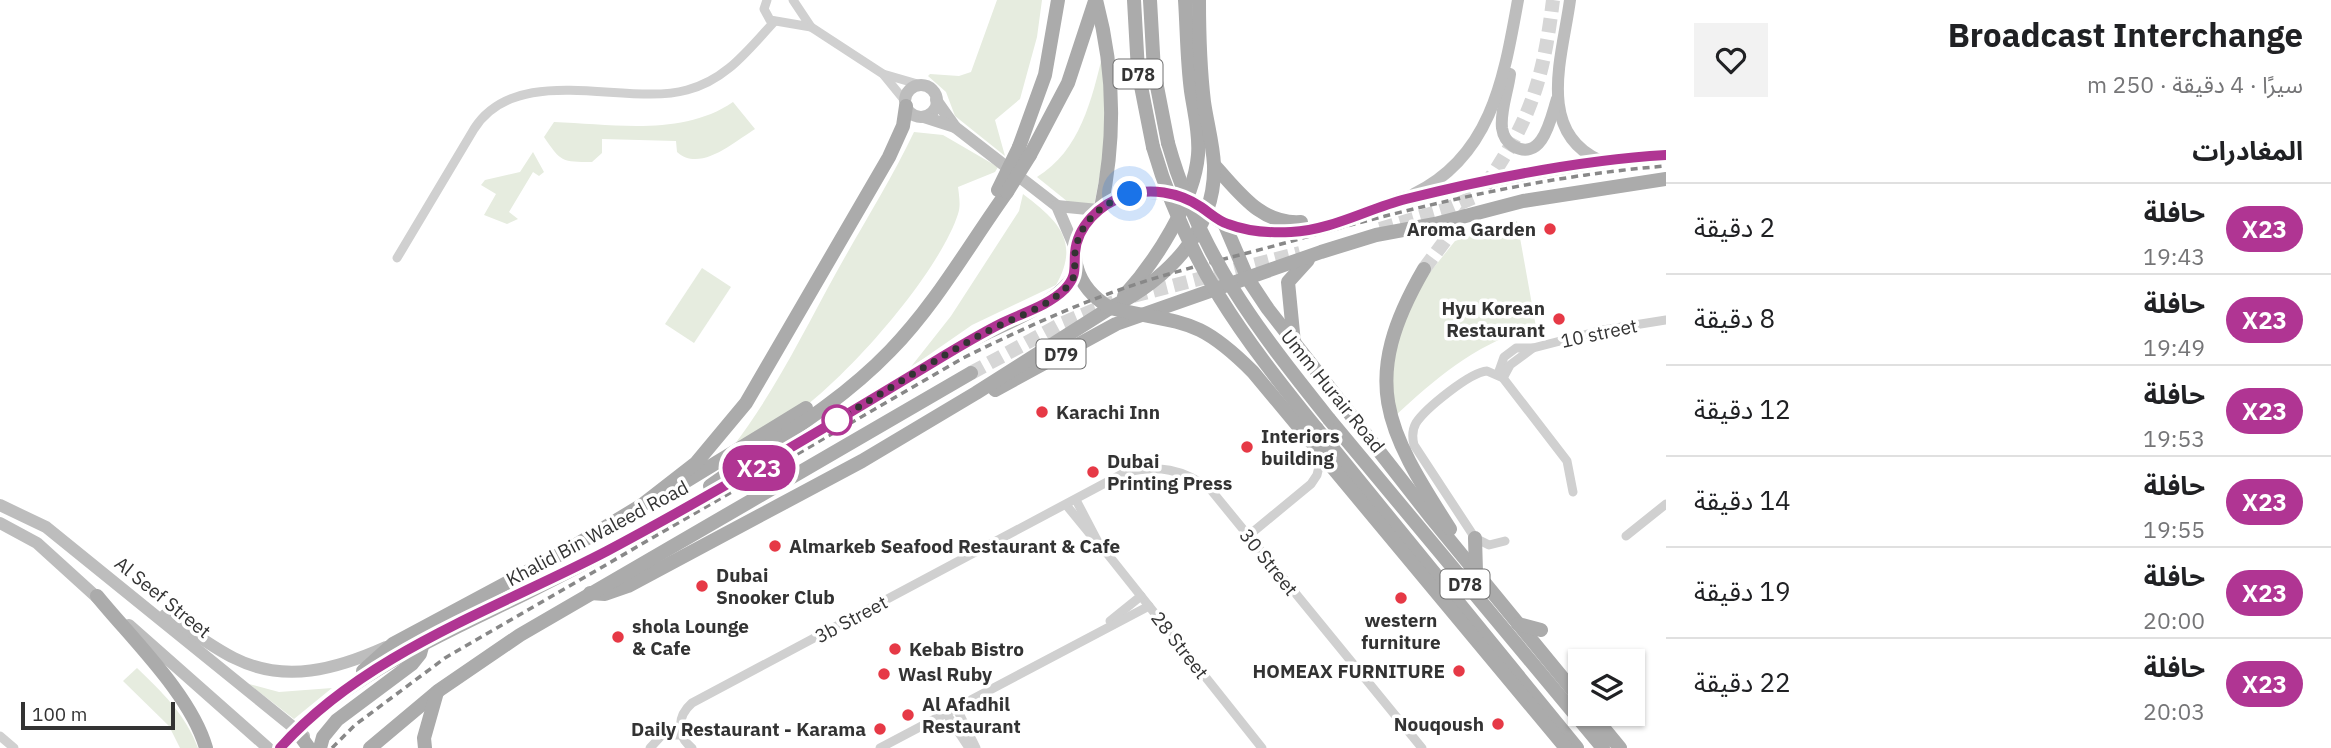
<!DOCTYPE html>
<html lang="ar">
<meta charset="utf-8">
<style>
:root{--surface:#fff;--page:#f2f2f2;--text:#202124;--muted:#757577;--line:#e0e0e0}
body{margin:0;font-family:"IBM Plex Sans","Noto Sans Arabic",sans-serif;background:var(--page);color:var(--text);direction:rtl;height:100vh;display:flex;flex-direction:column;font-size:26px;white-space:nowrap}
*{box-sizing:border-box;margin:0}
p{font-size:23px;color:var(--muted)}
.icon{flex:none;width:38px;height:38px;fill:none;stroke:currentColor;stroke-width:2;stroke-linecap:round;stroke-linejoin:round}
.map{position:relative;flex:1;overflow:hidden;direction:ltr}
.panel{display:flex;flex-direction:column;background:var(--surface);width:665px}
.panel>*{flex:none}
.badge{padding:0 14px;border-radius:23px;font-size:24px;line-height:46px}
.controls{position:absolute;left:1568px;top:649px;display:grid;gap:14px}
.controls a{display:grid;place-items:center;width:77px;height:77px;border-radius:0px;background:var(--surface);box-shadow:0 2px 5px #0004;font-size:35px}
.scale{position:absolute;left:21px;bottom:18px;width:154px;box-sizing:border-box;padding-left:7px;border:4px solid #333;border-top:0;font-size:19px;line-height:24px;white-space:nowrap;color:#333;-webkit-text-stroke:5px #fff;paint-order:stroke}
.you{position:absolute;width:35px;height:35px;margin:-18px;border:5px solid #fff;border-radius:50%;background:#1a73e8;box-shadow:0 0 0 10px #1a73e833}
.map>.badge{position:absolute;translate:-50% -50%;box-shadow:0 0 0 4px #fff}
h2{padding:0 28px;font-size:26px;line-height:63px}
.round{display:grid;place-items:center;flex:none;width:74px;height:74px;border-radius:0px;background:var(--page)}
.headline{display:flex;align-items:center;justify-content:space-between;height:119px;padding:0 28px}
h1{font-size:33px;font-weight:700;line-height:52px}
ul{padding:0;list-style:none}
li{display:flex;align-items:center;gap:21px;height:91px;padding:0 28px;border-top:2px solid var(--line)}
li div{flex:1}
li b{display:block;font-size:26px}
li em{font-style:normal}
li .badge{min-width:77px;font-weight:700;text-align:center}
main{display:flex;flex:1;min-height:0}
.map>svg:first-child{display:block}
.green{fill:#e6ecdf}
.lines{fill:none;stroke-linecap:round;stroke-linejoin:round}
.primary-tunnel{stroke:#d6d6d6;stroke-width:14;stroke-dasharray:14 7;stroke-linecap:butt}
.street{stroke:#d0d0d0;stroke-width:9}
.secondary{stroke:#bdbdbd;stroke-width:12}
.primary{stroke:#ababab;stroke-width:14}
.rail{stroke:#888;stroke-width:3.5;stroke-dasharray:7 5;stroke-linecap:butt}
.primary-bridge{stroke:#ababab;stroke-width:14}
.line-casing{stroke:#fff;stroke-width:16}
.line{stroke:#b03593;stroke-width:10}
.walk{stroke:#333;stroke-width:7;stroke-dasharray:0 12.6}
.poi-dot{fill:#e63946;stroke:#fff;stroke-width:2.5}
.stop-dot{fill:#fff;stroke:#b03593;stroke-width:3.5}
.labels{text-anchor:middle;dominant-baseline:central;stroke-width:7;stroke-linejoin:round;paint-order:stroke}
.shield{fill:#fff;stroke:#707070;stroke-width:2}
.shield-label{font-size:18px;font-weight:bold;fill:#333}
.poi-label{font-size:19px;font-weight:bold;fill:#333;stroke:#fff;text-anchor:start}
.street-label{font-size:19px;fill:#333;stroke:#fff}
</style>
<main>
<section class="panel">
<div class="headline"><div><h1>Broadcast Interchange</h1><p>سيرًا · 4 دقيقة · 250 m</p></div><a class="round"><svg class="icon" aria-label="heart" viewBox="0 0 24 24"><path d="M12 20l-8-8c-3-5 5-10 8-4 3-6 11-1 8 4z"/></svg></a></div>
<h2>المغادرات</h2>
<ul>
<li><span class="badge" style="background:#b03593;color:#fff">X23</span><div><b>حافلة</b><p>19:43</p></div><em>2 دقيقة</em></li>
<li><span class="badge" style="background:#b03593;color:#fff">X23</span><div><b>حافلة</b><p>19:49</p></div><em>8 دقيقة</em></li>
<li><span class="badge" style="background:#b03593;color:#fff">X23</span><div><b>حافلة</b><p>19:53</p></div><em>12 دقيقة</em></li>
<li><span class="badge" style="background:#b03593;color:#fff">X23</span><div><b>حافلة</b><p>19:55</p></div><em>14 دقيقة</em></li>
<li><span class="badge" style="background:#b03593;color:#fff">X23</span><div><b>حافلة</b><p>20:00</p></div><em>19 دقيقة</em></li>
<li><span class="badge" style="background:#b03593;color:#fff">X23</span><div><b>حافلة</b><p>20:03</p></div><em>22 دقيقة</em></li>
</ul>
</section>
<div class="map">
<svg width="1666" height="748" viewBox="0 0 1666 748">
<rect width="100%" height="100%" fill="#fff"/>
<g class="green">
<path d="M997 0H1042L1037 37 1020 99 995 120 1005 156 955 116 946 92 928 76 930 74 959 76 971 72Z"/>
<path d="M1103 53 1110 121 1094 206H1073L1037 177C1080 151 1092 99 1103 53Z"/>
<path d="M733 102 755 129C734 142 700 173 677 152L676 141 602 139V153L592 162C562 162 561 162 544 137L554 122C612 124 682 137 733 102Z"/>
<path d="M914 132 943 135 998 167 995 172 958 187C959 195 961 206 958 214 936 283 802 435 731 449 773 395 803 333 836 273 862 226 891 180 914 132Z"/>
<path d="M533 152 544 172 539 176 533 172 509 212 518 219 507 224 484 215 496 194 481 185 485 180 520 172Z"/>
<path d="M1023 194C1057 220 1081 241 1056 285L972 325 910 368 951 316 1019 211Z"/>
<path d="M1517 221 1536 327C1479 341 1437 377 1395 416L1390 379 1403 318 1423 281 1455 241Z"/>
<path d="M702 268 731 287 694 343 665 324Z"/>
<path d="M137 668C162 692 186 715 198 748H180L169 726 123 681Z"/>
<path d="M249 684 279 692 332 688 294 719Z"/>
</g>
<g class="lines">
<g class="primary-tunnel">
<path d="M1485 186C1531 119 1543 81 1553 0"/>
<path d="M1380 229 1444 210 1479 195"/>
<path d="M1424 269 1467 211"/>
<path d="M1133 296 1300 253"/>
<path d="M971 373 1063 323 1114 302"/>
</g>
<g class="street">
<path d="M767 0 764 9 770 20 811 27 793 0"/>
<path d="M811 27 883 74 905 101"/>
<path d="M883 74 921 85"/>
<path d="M397 258 474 129C517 61 626 107 687 90 726 80 748 50 774 22"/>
<path d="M1498 374 1504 357 1516 348H1533L1603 330 1666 320"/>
<path d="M1503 378 1510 365 1533 348"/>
<path d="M1076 500 1098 542 1262 748"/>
<path d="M1067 506 1094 539"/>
<path d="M1248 536 1311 484 1317 475 1322 454"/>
<path d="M1626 536 1666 504"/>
<path d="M1505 541 1489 545 1475 538 1414 445C1412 437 1412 430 1416 423 1425 409 1470 372 1487 371L1503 378 1567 461 1573 492"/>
<path d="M1110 621 1141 596"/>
<path d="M956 707 976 748"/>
<path d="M946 713 969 748"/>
<path d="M0 736 14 748"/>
<path d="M650 748 662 735H681"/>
<path d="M692 748C676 736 677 716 692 703L1124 473C1157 464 1184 469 1211 490L1422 748"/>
<path d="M880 748 1149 606"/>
</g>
<g class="secondary">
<path d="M1570 0C1563 54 1535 131 1599 160"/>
<path d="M1510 74C1508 91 1500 111 1502 128 1503 135 1507 142 1513 146 1543 163 1551 117 1557 99"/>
<circle cx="921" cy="101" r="16"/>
<path d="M936 100 955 127"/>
<path d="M924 117 955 127 1057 206 1075 248"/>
<path d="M1414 194C1492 156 1504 77 1518 0"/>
<path d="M1057 206 1098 210"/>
<path d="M0 505 46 527 304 736"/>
<path d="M0 523 37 543 102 602"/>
<path d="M165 615C188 628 210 646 234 658 285 684 337 669 386 647"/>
<path d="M129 625 268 748"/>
</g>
<g class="primary">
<path d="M1096 0C1115 70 1116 137 1101 208"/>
<path d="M1134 0 1138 71 1153 147"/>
<path d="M1150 0 1154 71 1168 143"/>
<path d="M1019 147 1045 75 1058 0"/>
<path d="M1030 155 1068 83 1095 1"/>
<path d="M1214 165C1239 192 1261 225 1301 222"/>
<path d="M1224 223 1248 279 1268 309 1429 515 1580 699"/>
<path d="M1424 269C1359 381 1385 428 1450 529"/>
<path d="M1124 296C1155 262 1194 202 1198 155 1200 134 1194 112 1191 91 1187 61 1187 30 1185 0"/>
<path d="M1294 343 1288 282 1308 260"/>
<path d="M995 390 1116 324 1321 252 1376 235 1435 224 1523 201 1666 179"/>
<path d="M1329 419 1603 748"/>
<path d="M1317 429 1577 748"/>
<path d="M683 483 806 408"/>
<path d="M710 486C770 444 838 405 890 351 936 304 969 245 1007 192"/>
<path d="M1475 538 1476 572"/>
<path d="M590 593 605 594 628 586 862 461 976 393 1110 308C1166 280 1216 232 1214 165 1213 144 1207 123 1204 102 1200 68 1199 34 1199 0"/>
<path d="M97 596C132 639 191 695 206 748"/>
<path d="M1518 624 1541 630"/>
<path d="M363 671 393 644 566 551 642 505 696 463 746 403 889 157 903 126 906 106"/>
<path d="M1592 714 1620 748"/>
<path d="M296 730 309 748"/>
<path d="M280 748C342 679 427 641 510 601 557 578 604 553 651 528 757 471 857 406 961 346 994 326 1063 306 1077 269"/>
<path d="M320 748 323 737 337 720 412 664 420 654 423 643"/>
<path d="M370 748 438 691 520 635 971 373"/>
<path d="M425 748 424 738 437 692"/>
<path d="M1566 748 1253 372C1196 315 1183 325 1110 308 1094 298 1082 286 1077 268 1072 253 1077 236 1086 224 1112 187 1159 185 1195 204 1206 209 1215 220 1226 224 1251 233 1284 234 1310 230 1341 225 1370 210 1400 200 1429 192 1459 187 1488 181 1547 169 1606 159 1666 155"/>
</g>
<path class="rail" d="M332 748 355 725 445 658 963 358C1014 333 1065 309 1119 290 1175 270 1235 257 1292 241 1414 207 1539 176 1666 166"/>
<g class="primary-bridge">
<path d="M1168 143C1199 255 1258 330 1329 419"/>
<path d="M1153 147C1187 264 1242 336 1317 429"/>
<path d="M998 190 1019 147"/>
<path d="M1007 192 1030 155"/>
</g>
</g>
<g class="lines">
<g class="line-casing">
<path id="line" d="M280 748C365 653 496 609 607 551 718 492 825 428 932 363 955 349 978 335 1002 323 1022 313 1048 306 1065 289 1077 276 1074 269 1075 253 1077 226 1100 204 1125 196 1149 187 1179 192 1201 207 1210 213 1218 221 1228 224 1246 231 1271 233 1291 232 1332 230 1367 209 1406 199 1491 178 1579 160 1666 155"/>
</g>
<use href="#line" class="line"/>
<path class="walk" d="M837 420C886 391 934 360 984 333 1008 320 1038 311 1059 294 1083 275 1071 269 1076 247 1082 219 1105 202 1130 194"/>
</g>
<g class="poi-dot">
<circle cx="1550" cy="229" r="7"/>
<circle cx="1559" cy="319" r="7"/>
<circle cx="1042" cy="412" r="7"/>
<circle cx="1247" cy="447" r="7"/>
<circle cx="1093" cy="472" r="7"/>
<circle cx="775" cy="546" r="7"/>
<circle cx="702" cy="586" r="7"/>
<circle cx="1401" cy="598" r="7"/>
<circle cx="618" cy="637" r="7"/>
<circle cx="895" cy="649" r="7"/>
<circle cx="1459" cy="671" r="7"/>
<circle cx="884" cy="674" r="7"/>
<circle cx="908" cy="715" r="7"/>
<circle cx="1498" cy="724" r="7"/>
<circle cx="880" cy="729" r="7"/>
</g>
<circle class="stop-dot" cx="837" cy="420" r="14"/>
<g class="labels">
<g class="shield">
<rect x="1113.5" y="59.5" width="49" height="29" rx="5"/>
<rect x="1036.5" y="339.5" width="49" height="29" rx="5"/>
<rect x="1440.5" y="569.5" width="49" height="29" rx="5"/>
</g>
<g class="shield-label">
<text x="1138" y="74">D78</text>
<text x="1061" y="354">D79</text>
<text x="1465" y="584">D78</text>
</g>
<g class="poi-label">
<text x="1536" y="229" text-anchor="end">Aroma Garden</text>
<text x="1545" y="308" text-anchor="end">Hyu Korean<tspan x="1545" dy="22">Restaurant</tspan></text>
<text x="1056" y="412">Karachi Inn</text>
<text x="1261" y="436">Interiors<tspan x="1261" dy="22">building</tspan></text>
<text x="1107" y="461">Dubai<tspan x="1107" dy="22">Printing Press</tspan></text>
<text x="789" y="546">Almarkeb Seafood Restaurant &amp; Cafe</text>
<text x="716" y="575">Dubai<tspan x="716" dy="22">Snooker Club</tspan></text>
<text x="1401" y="620" text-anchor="middle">western<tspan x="1401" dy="22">furniture</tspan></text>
<text x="632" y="626">shola Lounge<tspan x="632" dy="22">&amp; Cafe</tspan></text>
<text x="909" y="649">Kebab Bistro</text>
<text x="1445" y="671" text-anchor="end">HOMEAX FURNITURE</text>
<text x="898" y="674">Wasl Ruby</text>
<text x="922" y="704">Al Afadhil<tspan x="922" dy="22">Restaurant</tspan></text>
<text x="1484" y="724" text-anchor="end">Nouqoush</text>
<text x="866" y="729" text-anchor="end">Daily Restaurant - Karama</text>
</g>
<g class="street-label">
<text transform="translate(1599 333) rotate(-12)">10 street</text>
<text transform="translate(1333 391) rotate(51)">Umm Hurair Road</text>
<text transform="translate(597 533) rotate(-28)">Khalid Bin Waleed Road</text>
<text transform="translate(1269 562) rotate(51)">30 Street</text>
<text transform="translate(163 597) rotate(39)">Al Seef Street</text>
<text transform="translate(851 619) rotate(-28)">3b Street</text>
<text transform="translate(1180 645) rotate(52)">28 Street</text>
</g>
</g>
</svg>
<div class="controls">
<a><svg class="icon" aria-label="layers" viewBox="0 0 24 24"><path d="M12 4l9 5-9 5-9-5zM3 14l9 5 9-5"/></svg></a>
</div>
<div class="scale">100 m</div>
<div class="you" style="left:1130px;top:194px"></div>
<b class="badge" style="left:759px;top:468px;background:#b03593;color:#fff">X23</b>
</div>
</main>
